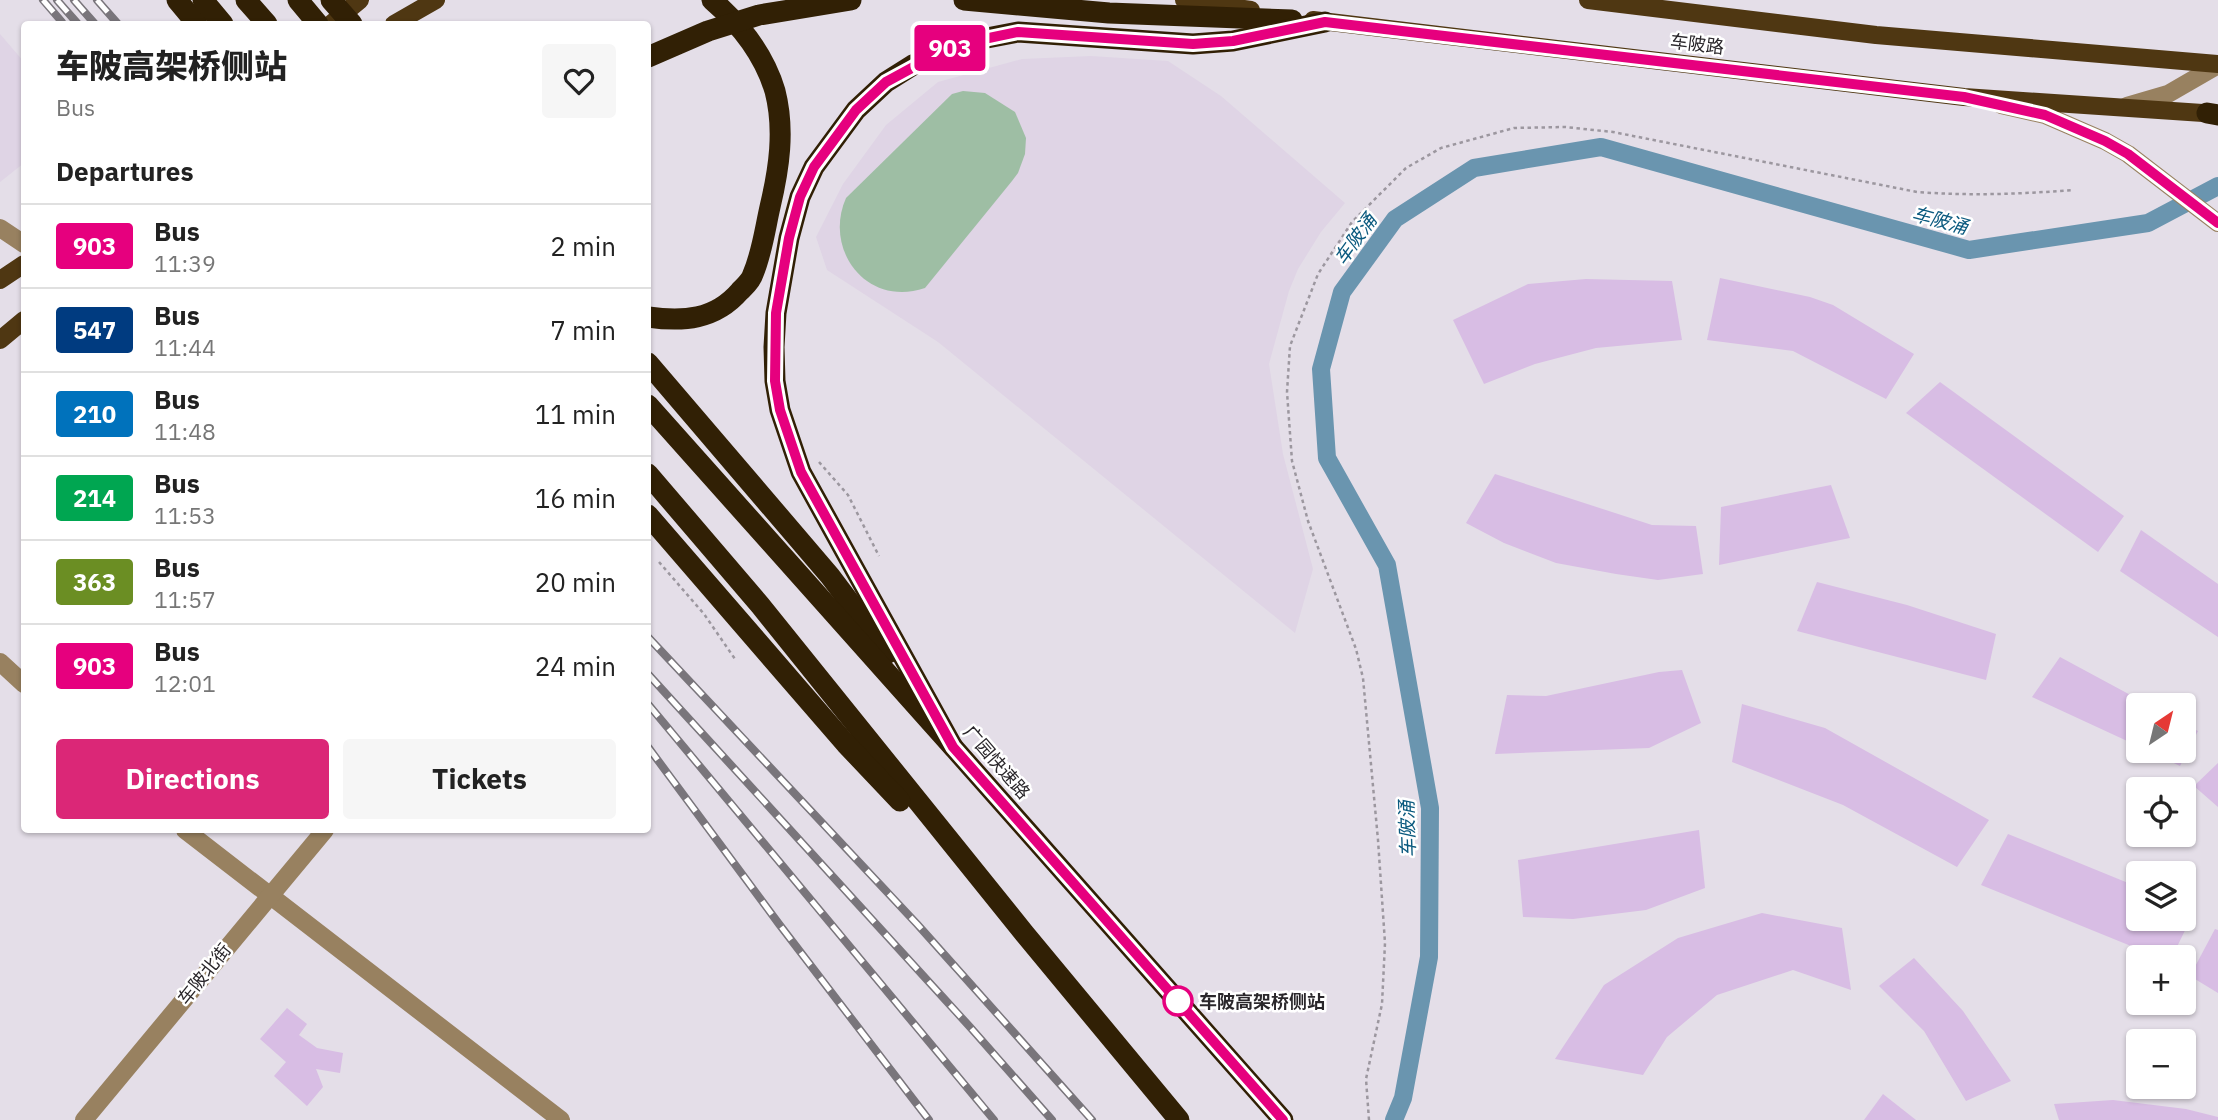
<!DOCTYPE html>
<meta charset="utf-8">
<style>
:root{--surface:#fff;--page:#f6f6f6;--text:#222;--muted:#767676;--line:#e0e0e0;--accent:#db2777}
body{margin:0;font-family:"IBM Plex Sans","Noto Sans SC",sans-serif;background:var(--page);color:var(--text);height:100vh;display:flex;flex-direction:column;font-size:26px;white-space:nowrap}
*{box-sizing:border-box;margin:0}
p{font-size:23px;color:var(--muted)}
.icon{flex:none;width:38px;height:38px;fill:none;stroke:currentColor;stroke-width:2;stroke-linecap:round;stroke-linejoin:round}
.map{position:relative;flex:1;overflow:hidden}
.drawer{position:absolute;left:21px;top:21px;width:630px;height:812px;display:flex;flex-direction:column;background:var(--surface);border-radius:7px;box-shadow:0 2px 5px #0004}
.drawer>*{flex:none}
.badge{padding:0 14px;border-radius:5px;font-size:24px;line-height:46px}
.needle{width:46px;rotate:35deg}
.fabs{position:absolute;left:2126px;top:693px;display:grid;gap:14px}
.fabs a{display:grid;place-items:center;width:70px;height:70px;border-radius:7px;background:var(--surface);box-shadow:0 2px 5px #0004;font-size:35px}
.map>.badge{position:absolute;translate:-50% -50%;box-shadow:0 0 0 4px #fff}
h2{padding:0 35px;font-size:26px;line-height:63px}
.round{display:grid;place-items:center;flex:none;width:74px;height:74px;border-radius:7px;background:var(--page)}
.head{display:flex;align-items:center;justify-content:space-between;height:119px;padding:0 35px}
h1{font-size:33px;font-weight:800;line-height:52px}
.cta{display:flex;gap:14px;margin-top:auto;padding:14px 35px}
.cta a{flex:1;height:80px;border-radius:7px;background:var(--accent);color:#fff;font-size:28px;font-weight:800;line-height:80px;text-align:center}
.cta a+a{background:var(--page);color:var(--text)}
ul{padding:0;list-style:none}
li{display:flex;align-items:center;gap:21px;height:84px;padding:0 35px;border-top:2px solid var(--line)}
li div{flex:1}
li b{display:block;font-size:26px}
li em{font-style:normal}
li .badge{min-width:77px;font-weight:700;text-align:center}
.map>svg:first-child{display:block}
.built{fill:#dfd4e5}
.green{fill:#9ebea4}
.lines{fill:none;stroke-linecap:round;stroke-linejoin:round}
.canal{stroke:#6a95af;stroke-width:18}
.building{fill:#d8bde4}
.path{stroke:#9c979f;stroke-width:2.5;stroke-dasharray:3.5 3.5;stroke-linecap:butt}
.minor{stroke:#988160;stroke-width:18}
.major{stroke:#4f3712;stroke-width:18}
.highway{stroke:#312005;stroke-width:21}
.rail-casing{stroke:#79757b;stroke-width:8}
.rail{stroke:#fff;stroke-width:5;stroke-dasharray:16;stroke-linecap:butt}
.highway-bridge{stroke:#312005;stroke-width:21}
.line-casing{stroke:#fff;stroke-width:16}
.line{stroke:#e6007e;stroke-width:10}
.stop-dot{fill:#fff;stroke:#e6007e;stroke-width:3.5}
.labels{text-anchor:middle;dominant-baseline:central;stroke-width:5;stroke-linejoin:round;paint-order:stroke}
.street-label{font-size:18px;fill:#2a272b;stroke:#fff}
.stop-label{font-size:18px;font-weight:bold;fill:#2a272b;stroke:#fff;text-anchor:start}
.water-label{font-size:19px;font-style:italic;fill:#0b5a7f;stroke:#fff}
</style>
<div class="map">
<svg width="2218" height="1120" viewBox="0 0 2218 1120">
<rect width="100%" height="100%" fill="#e4dee8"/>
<g class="built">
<path d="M0 34 24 62V163L0 182Z"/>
<path d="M1091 56 1168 61 1221 96 1345 203 1321 232 1298 269 1289 291 1269 364 1283 454 1313 569 1295 633 938 342 827 270 816 237 843 184 886 125 938 82 1022 59Z"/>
</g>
<path class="green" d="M963 91 985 93 1015 112 1026 138 1025 154 1018 173 1012 181 925 288C867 308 823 250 846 198L952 94Z"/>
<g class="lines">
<path class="canal" d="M1394 1120 1403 1098 1429 957 1430 808 1387 565 1327 458 1321 369 1342 292 1395 219 1474 168 1601 147 1969 250 2148 223 2218 186"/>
</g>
<g class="building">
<path d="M1720 278 1810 297 1833 305 1914 354 1886 399 1793 351 1707 340Z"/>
<path d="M1586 279 1672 281 1682 340 1596 348 1535 364 1484 384 1453 320 1528 284Z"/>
<path d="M1940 382 2124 516 2098 552 1906 413Z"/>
<path d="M1495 474 1652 525 1696 526 1703 574 1658 580 1616 574 1556 563 1504 543 1466 523Z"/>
<path d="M1831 485 1850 538 1719 565 1721 507Z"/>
<path d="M2141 530 2218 584V637L2120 571Z"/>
<path d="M1817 582 1907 605 1996 634 1986 680 1797 631Z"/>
<path d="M2060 657 2149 705H2138V746L2032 697Z"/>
<path d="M1682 670 1701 723 1649 748 1495 754 1507 695 1546 696 1659 672Z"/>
<path d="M1742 704 1825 728 1989 820 1957 867 1843 805 1732 762Z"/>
<path d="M2184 724 2198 731 2180 766 2149 751H2184Z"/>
<path d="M2218 763V807L2194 786Z"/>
<path d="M1699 830 1705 888 1646 910 1573 919 1523 917 1518 860Z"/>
<path d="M2008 834 2138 887V919H2184V905L2195 910 2172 957H2158L1981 885Z"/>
<path d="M1762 913 1842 928 1851 990 1793 970 1717 995 1667 1037 1643 1075 1555 1059 1604 985 1678 938Z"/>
<path d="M2215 929 2218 930V993L2190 976Z"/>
<path d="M1914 958 1963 1011 2011 1081 1966 1101 1924 1031 1879 986Z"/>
<path d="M287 1008 307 1024 299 1035 317 1048 343 1053 340 1073 316 1069 323 1087 307 1106 274 1076 286 1062 260 1039Z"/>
<path d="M1883 1094 1916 1120H1864Z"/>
<path d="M2113 1100 2186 1109 2218 1117V1120H2059L2054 1104Z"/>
</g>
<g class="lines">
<g class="path">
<path d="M819 462 848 495 879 556"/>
<path d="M659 562 704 614 735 659"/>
<path d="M1369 1120 1366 1079 1382 1004 1385 943 1378 840 1363 678 1356 649 1308 521 1292 461 1287 392 1290 346 1318 274 1352 222 1406 168 1441 148 1514 128 1565 127 1613 132 1917 192C1971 196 2020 194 2074 190"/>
</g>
<g class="minor">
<path d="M2001 105 2045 115 2105 141 2128 154 2218 223"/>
<path d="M2127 106 2168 94 2218 65"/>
<path d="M0 228 24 244"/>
<path d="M0 662 24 684"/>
<path d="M185 830 561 1120"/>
<path d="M84 1120 325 830"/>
</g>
<g class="major">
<path d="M1184 0 1251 10"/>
<path d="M1588 0 1876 35 2218 64"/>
<path d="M1313 20 1964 97 2218 114"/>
<path d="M331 24 360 0"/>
<path d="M394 24 436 0"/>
<path d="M0 280 24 264"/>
<path d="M0 340 24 320"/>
</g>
<g class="highway">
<path d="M177 0 197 24"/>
<path d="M203 0 223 24"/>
<path d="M246 0 267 24"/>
<path d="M298 0 318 24"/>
<path d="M964 0 1109 13 1292 20"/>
<path d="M2207 113 2218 115"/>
<path d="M648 317C683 322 715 320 740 291 745 286 751 281 753 274 762 253 765 229 770 207 779 169 785 130 775 91 764 54 741 25 712 0"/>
<path d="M648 363 830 576 888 653"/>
<path d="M648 405 953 747 1283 1120"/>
<path d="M648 474 760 605 1024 933 1179 1120"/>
<path d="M648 515 846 744 900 801"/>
<path d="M953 747 801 472 780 410 775 381 774 347 776 313 789 238 800 197 814 167 856 110 886 82 913 65 966 42 1018 32 1193 44 1233 41 1325 22"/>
</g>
<g class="rail-casing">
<g id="rail">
<path d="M43 0 62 22"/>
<path d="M57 0 78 24"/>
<path d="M74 0 95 24"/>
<path d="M97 0 118 24"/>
<path d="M648 637 917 924 1092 1120"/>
<path d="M648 674 970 1027 1052 1120"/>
<path d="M648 704 994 1120"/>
<path d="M648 747 779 924 929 1120"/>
</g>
</g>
<use href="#rail" class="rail"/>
<g class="highway-bridge">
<path d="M331 0 352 24"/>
<path d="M648 57 708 31 759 15 851 0"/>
</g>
</g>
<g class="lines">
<g class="line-casing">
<path id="line" d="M1283 1120 953 747 801 472 780 410 775 381 776 313 789 238 800 197 814 167 856 110 886 82 943 51 965 43 1018 32 1193 44 1233 41 1325 22 1964 97 2045 115 2105 141 2128 154 2218 223"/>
</g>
<use href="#line" class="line"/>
</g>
<circle class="stop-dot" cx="1178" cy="1001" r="14"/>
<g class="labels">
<g class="street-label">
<text transform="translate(1697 44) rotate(7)">车陂路</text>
<text transform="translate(997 762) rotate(49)">广园快速路</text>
<text transform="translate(204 974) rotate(-51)">车陂北街</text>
</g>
<g class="stop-label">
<text x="1199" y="1001">车陂高架桥侧站</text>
</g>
<g class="water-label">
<text transform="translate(1940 220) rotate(15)">车陂涌</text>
<text transform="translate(1355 239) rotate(-54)">车陂涌</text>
<text transform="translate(1407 829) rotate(-92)">车陂涌</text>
</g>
</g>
</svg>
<div class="fabs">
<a><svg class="needle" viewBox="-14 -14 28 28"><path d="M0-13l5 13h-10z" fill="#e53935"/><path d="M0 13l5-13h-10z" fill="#767676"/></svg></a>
<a><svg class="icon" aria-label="locate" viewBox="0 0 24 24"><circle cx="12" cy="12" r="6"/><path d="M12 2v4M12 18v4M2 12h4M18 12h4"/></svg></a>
<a><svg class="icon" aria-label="layers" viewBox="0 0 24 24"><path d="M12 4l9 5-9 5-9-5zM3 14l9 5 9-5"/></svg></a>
<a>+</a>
<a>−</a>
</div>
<b class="badge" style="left:950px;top:48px;background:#e6007e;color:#fff">903</b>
<section class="drawer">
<div class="head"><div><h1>车陂高架桥侧站</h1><p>Bus</p></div><a class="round"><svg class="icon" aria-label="heart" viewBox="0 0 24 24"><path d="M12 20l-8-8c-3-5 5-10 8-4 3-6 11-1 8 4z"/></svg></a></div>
<h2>Departures</h2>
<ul>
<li><span class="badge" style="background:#e6007e;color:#fff">903</span><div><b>Bus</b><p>11:39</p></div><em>2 min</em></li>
<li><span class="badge" style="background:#003b80;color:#fff">547</span><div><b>Bus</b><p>11:44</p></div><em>7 min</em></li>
<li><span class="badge" style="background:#0072bc;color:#fff">210</span><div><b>Bus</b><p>11:48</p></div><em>11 min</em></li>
<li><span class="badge" style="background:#00a651;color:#fff">214</span><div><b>Bus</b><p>11:53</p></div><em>16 min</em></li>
<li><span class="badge" style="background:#6b8e23;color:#fff">363</span><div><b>Bus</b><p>11:57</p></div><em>20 min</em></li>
<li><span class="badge" style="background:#e6007e;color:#fff">903</span><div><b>Bus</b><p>12:01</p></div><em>24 min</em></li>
</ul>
<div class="cta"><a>Directions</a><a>Tickets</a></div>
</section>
</div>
